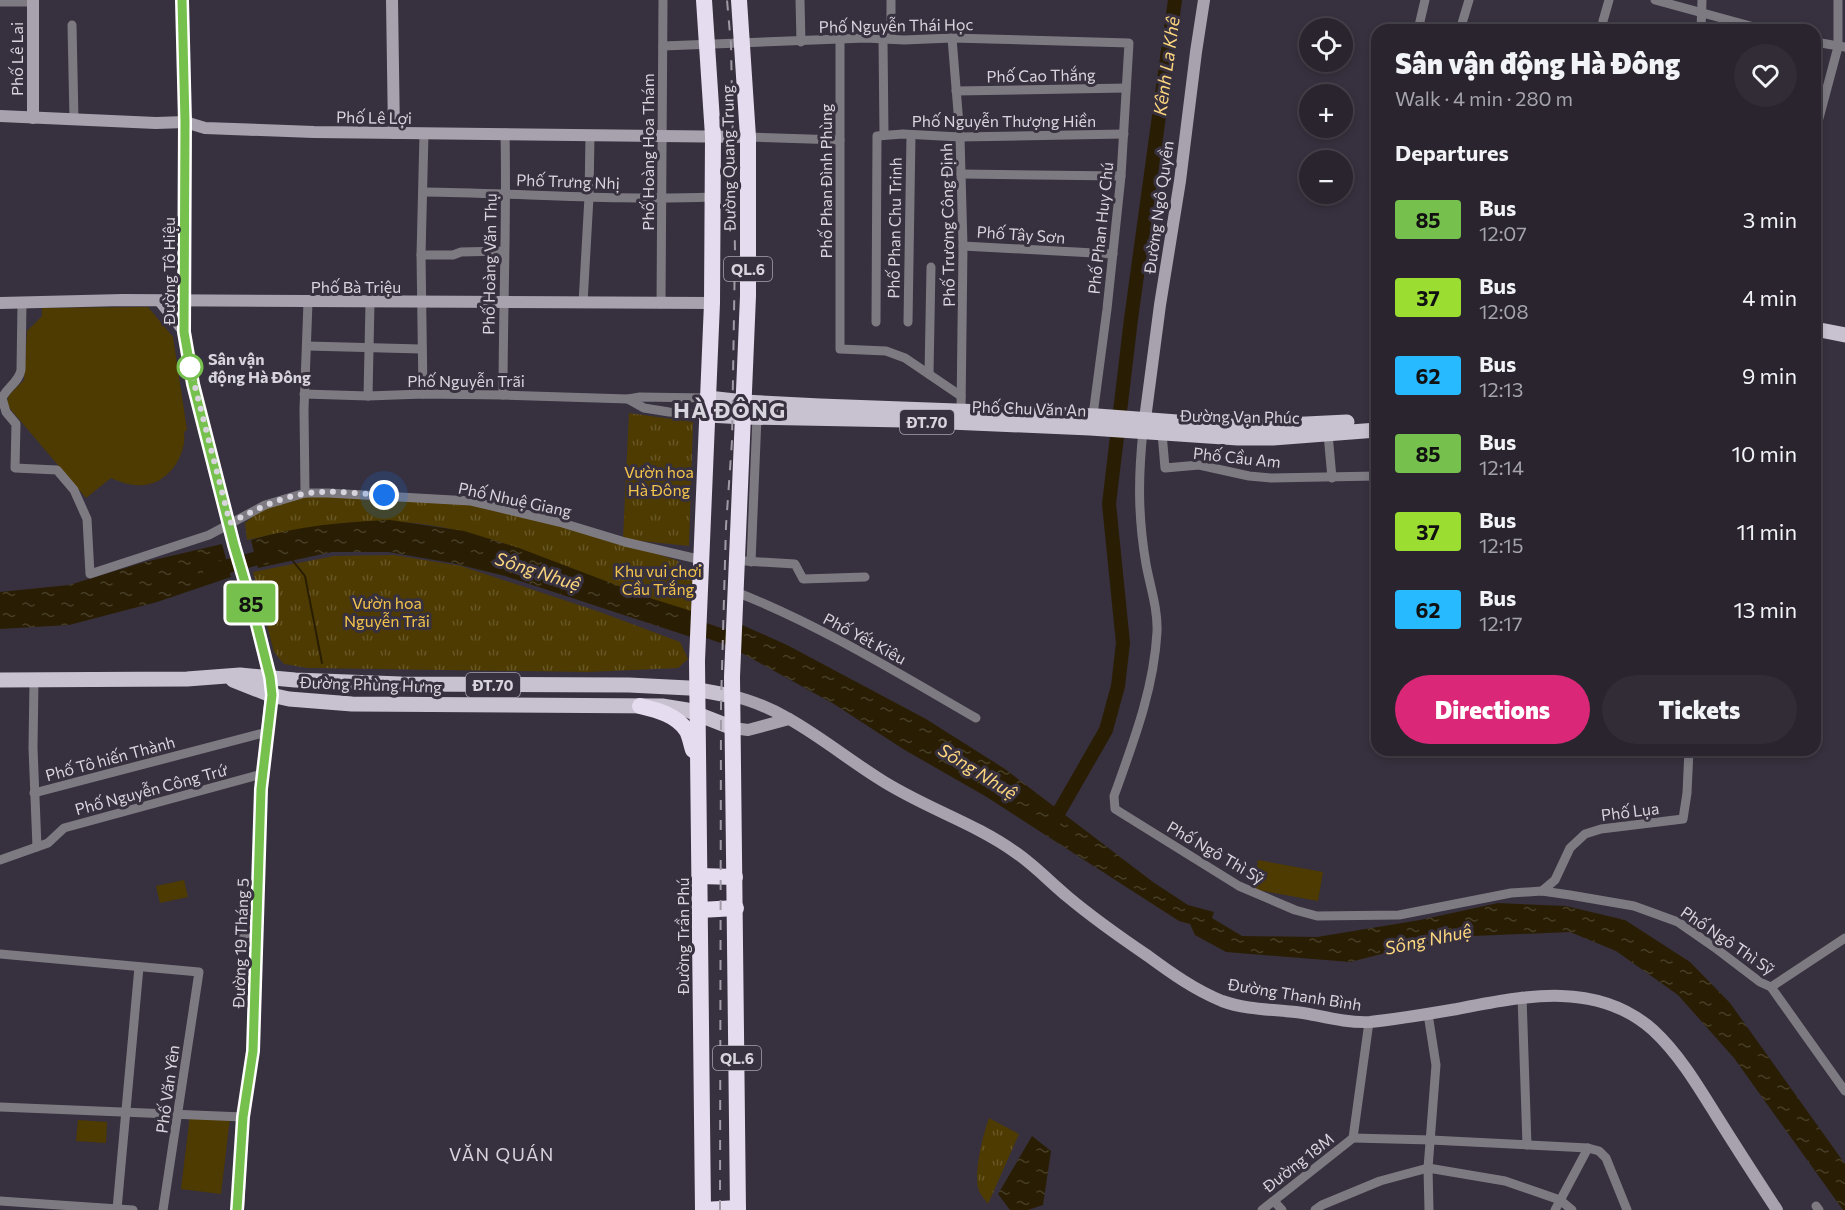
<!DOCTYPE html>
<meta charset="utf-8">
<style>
:root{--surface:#29242e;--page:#312c36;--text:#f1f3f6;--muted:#a5a4aa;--line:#45414a;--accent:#db2777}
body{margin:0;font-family:Commissioner,sans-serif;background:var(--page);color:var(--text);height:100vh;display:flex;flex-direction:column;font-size:22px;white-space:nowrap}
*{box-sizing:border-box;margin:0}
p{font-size:20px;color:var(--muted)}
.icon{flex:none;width:33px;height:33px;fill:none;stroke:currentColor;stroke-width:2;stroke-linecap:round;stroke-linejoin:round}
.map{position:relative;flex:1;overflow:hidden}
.details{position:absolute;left:1371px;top:24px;width:450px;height:732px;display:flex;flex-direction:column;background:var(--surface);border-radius:18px;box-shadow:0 3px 9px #0003,0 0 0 2px var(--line)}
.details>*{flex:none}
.badge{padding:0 12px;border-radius:4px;font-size:21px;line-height:39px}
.buttons{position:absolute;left:1299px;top:18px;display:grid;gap:12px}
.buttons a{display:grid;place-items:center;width:54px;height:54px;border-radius:50%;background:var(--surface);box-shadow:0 3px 9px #0003,0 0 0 2px var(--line);font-size:30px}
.you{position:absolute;width:30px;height:30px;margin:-15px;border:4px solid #fff;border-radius:50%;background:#1a73e8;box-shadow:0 0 0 9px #1a73e833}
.map>.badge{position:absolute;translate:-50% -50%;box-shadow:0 0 0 3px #fff}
h2{padding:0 24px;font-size:22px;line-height:54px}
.round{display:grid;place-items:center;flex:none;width:63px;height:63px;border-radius:32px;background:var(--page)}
.summary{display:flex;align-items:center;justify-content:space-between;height:102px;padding:0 24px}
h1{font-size:28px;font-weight:800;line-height:45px}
.cta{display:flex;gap:12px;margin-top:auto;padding:12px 24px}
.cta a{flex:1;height:69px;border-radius:36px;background:var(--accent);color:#fff;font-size:24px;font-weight:800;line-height:69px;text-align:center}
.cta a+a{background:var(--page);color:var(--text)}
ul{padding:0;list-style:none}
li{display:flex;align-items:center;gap:18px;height:78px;padding:0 24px}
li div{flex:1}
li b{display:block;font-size:22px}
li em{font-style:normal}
li .badge{min-width:66px;font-weight:700;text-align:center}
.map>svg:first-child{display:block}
.grass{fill:#4e3b01}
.park{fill:url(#park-tufts)}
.water{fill:url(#water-ripples)}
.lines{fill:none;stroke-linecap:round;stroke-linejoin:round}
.stream{stroke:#291e03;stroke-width:2}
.river{stroke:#291e03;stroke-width:14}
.street{stroke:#7e7a82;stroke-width:9}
.secondary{stroke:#a7a2ae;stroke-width:12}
.primary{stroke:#c8c1d0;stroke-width:15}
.highway{stroke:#e5dcef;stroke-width:16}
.rail{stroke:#9f9aa5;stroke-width:2;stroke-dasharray:10 10;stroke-linecap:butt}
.line-casing{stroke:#fff;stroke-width:14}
.line{stroke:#76c04d;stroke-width:9}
.walk{stroke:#d8d4dd;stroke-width:6;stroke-dasharray:0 10.8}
.stop-dot{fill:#fff;stroke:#76c04d;stroke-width:3}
.labels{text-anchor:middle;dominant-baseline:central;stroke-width:6;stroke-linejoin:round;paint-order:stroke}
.shield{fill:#37303e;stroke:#a8a3ad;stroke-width:1.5}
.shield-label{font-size:15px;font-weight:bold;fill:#d8d4dd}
.street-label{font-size:16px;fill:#d8d4dd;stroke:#37303e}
.stop-label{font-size:16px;font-weight:bold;fill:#d8d4dd;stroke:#37303e;text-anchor:start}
.park-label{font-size:16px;fill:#f3c44c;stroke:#37303e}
.water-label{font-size:18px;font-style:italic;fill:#fcd67e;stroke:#37303e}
.neighbourhood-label{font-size:18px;letter-spacing:1.5px;fill:#d8d4dd;stroke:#37303e}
.district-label{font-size:22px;font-weight:bold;letter-spacing:1.5px;fill:#d8d4dd;stroke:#37303e}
</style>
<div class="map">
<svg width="1845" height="1210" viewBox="0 0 1845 1210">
<defs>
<pattern id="park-tufts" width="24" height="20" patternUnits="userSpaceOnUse" patternTransform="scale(1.5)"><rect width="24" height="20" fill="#4e3b01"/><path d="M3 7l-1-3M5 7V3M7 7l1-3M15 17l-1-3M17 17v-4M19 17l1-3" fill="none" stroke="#675626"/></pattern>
<pattern id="water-ripples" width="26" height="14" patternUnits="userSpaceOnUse" patternTransform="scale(1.5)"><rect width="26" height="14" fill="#291e03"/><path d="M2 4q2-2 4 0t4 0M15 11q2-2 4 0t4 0" fill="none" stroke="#473e27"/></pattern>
</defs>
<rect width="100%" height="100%" fill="#37303e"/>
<g class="grass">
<path d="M148 307 173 337 187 430 184 432C187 452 172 477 153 483 139 488 124 484 111 478L86 498 6 404 9 395 24 380 27 331 42 316V308Z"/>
<path d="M1258 860 1323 872 1318 901 1253 889Z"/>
<path d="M184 880 188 897 160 903 156 886Z"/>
<path d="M190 1115 230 1118 221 1194 181 1189Z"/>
<path d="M78 1120 107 1122 106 1143 76 1141Z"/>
</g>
<g class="park">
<path d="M629 413 693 422 689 546 623 539Z"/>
<path d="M305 496 470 502 558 523 676 560 693 571 691 612C678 608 664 605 652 601 583 577 517 542 446 528 379 514 313 525 247 540L245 523 264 507Z"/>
<path d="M394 555 461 566 600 612 680 642 688 659 678 668 587 672 308 668 284 664 274 652 253 572 334 556Z"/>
<path d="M989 1118 1019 1134 988 1204C985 1200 981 1195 979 1191 973 1175 983 1134 989 1118Z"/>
</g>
<g class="water">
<path d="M390 520 464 531 519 548 653 599 698 613 697 639 505 576 452 563 388 552H332L258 568 251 540C298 526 341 522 390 520Z"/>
<path d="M222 544 231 577 157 602 69 625 0 629V592L69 585 145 562Z"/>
<path d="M740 624 787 645 926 719 1005 769 1153 882 1188 905 1214 912 1212 918 1242 936 1317 937 1420 920 1498 903 1566 906 1625 920 1690 962 1730 1003 1845 1164V1210H1843L1734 1058 1678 995 1616 951 1570 932 1473 936 1409 947 1350 962 1226 952 1195 935 1190 924 1179 921 985 796 903 749 834 704 738 651Z"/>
<path d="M1032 1136 1051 1151 1043 1205 1028 1210H1010L998 1194Z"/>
</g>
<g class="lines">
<path class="stream" d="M293 561 305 576 322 663"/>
<g class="river">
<path d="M210 571 272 554"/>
<path d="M690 625 743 643"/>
<path d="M1052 824 1106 730 1118 686 1123 643 1109 504 1131 319 1175 0"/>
</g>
<g class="street">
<path d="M800 0 801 42"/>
<path d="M1655 0 1765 30"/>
<path d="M0 2H33"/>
<path d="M1603 21 1609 0"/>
<path d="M72 25 74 120"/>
<path d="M1418 30 1425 0"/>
<path d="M1460 30 1469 0"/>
<path d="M1701 30 1702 0"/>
<path d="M952 38 960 137 963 246 961 411"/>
<path d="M883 39 884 135"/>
<path d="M891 39V0"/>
<path d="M840 40V349L886 351 905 358 961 396"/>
<path d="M1815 42 1845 47"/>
<path d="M663 46 866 38 904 40 952 38 1129 43 1121 176 1107 309 1093 415"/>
<path d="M956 91 1126 88"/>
<path d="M1815 133 1838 47V0"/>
<path d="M748 137 840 140"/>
<path d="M961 174 1121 176"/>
<path d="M423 192C519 193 616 201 712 197"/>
<path d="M963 246 1113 254"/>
<path d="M421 255H453L461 252 504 251"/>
<path d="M22 303 21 370C19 382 7 387 2 398L6 412 16 424 15 468 57 470 74 490 87 519 90 574 209 535 265 505 305 493H328L471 501 559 522 625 542 702 560"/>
<path d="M583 303 589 197 590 135"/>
<path d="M661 304 663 0"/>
<path d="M876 322 877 136 903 134 960 137 1124 134"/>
<path d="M908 322 911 135"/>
<path d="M307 346 421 349"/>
<path d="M929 374 931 267"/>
<path d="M304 394 368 396 423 394 503 395 628 399 640 397 708 398"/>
<path d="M423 394 421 255 424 134"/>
<path d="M503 395C503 307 507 220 505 133"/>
<path d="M368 396 370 303"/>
<path d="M628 399 644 408 669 412 708 415"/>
<path d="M1143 431C1138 478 1138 517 1146 564 1150 586 1158 609 1157 632 1154 689 1133 743 1114 796L1115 809 1239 886 1295 910 1317 916 1399 915 1511 893 1542 891 1570 895 1634 906 1678 922 1714 947 1760 982 1771 987"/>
<path d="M1162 433 1165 468 1199 465 1249 476 1271 478 1377 476"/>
<path d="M1328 434 1332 478"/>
<path d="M305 493 304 409 308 302"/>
<path d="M745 561 795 564 803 579 865 577"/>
<path d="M751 562 757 417"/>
<path d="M736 592C820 625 898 673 976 718"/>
<path d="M34 680 33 748 37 847"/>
<path d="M34 793 267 732"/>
<path d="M0 860 48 843 64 828 262 774"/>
<path d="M1542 891 1555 880 1570 848 1585 834 1601 829 1683 819 1687 793 1689 750"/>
<path d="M243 934 257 932"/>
<path d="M0 954 199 972 163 1210"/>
<path d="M1771 987 1845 1091"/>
<path d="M1771 987 1845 938"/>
<path d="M1522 996 1527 1145"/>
<path d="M1428 1014 1436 1065 1428 1168 1429 1210"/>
<path d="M0 1107 243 1117"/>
<path d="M1353 1138 1431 1140 1588 1148 1599 1151 1606 1158 1627 1210"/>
<path d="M1353 1138 1369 1022"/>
<path d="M0 1201 133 1210"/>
<path d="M1274 1201 1282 1210"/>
<path d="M1816 1206 1819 1210"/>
<path d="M117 1209 139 967"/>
<path d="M1262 1210 1353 1138"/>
<path d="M1315 1210 1322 1205 1380 1181 1428 1168 1505 1181 1560 1200 1572 1210"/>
<path d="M1555 1210 1588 1148"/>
</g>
<g class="secondary">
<path d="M33 0V118"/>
<path d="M182 0 185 122 184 331 193 384 234 545 254 613 270 677 271 695 261 789 253 1051 243 1117 238 1210"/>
<path d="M392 0 394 133"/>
<path d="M0 116 156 123 185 122 205 128 314 132 748 137"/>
<path d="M160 301 184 331"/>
<path d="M0 303 123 300 712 303"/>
<path d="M1145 419 1160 305 1180 181 1196 52 1204 0"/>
<path d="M732 696C787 708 832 749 878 778 922 807 973 822 1015 852 1034 865 1050 882 1068 897 1093 918 1120 937 1148 956 1171 973 1195 990 1222 1001 1249 1011 1281 1009 1309 1014 1329 1018 1349 1023 1370 1022 1399 1019 1428 1014 1457 1009 1523 996 1597 980 1653 1030 1679 1054 1698 1086 1716 1115 1736 1147 1756 1178 1777 1210"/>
<path d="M733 728 748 730 789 719"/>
</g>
<g class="primary">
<path d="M1815 329 1845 335"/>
<path d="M708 398 744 402 820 406 1097 416 1244 427 1347 422"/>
<path d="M708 415 744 417 904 420 1090 428 1238 438H1273L1377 430"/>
<path d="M0 680 187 679 240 675 295 680 401 684 629 685 689 688 732 696"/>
<path d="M233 680 271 695 289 699 352 704 662 706 687 710 733 728"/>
</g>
<g class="highway">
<path d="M640 706C657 710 677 715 687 731 690 737 691 744 693 750"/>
<path d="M700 876 735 877"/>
<path d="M700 910 736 908"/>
<path d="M703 1210 697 661 712 303 713 136 704 0"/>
<path d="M703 1210 738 1208"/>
<path d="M738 1210 732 677 748 296V137L739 0"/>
</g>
<path class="rail" d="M720 1210 721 704 726 526 732 441 735 251 731 45 727 0"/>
</g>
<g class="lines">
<g class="line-casing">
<path id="line" d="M182 0 185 122 184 332 193 384 234 545 254 613 270 677 272 695 261 789 253 1051 243 1117 237 1210"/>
</g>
<use href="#line" class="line"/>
<path class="walk" d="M190 367 230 523C253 511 277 498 304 494 329 489 358 494 384 495"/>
</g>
<circle class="stop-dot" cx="190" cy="367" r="12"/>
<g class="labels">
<g class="shield">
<rect x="724" y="257" width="48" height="24" rx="4.5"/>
<rect x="900" y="410" width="54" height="24" rx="4.5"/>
<rect x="466" y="673" width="54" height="24" rx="4.5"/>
<rect x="713" y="1046" width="48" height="24" rx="4.5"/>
</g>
<g class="shield-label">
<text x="748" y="269">QL.6</text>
<text x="927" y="422">ĐT.70</text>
<text x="493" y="685">ĐT.70</text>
<text x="737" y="1058">QL.6</text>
</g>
<g class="street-label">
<text transform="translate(896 25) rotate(-1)">Phố Nguyễn Thái Học</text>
<text transform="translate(16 59) rotate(-90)">Phố Lê Lai</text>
<text transform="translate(1041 75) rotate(-1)">Phố Cao Thắng</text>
<text transform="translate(374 117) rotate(1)">Phố Lê Lợi</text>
<text x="1004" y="120">Phố Nguyễn Thượng Hiền</text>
<text transform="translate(647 152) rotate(-90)">Phố Hoàng Hoa Thám</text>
<text transform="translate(728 158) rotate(-91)">Đường Quang Trung</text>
<text transform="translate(568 181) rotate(2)">Phố Trưng Nhị</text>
<text transform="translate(825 181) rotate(-90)">Phố Phan Đình Phùng</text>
<text transform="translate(1158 207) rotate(-82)">Đường Ngô Quyền</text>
<text transform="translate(947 225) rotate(-91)">Phố Trương Công Định</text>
<text transform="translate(894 228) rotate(-89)">Phố Phan Chu Trinh</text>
<text transform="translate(1100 228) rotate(-84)">Phố Phan Huy Chú</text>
<text transform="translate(1021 234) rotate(4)">Phố Tây Sơn</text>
<text transform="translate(489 264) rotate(-89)">Phố Hoàng Văn Thụ</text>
<text transform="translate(168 271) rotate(-90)">Đường Tô Hiệu</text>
<text x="356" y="286">Phố Bà Triệu</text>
<text x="466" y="380">Phố Nguyễn Trãi</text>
<text transform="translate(1029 408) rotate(2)">Phố Chu Văn An</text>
<text transform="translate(1240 416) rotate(1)">Đường Vạn Phúc</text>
<text transform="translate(1237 457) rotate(6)">Phố Cầu Am</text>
<text transform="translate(515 499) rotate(12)">Phố Nhuệ Giang</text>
<text transform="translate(865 638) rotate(28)">Phố Yết Kiêu</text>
<text transform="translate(371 684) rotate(2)">Đường Phùng Hưng</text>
<text transform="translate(110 758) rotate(-15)">Phố Tô hiến Thành</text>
<text transform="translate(151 789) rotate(-15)">Phố Nguyễn Công Trứ</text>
<text transform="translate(1630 811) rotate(-7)">Phố Lụa</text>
<text transform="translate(1216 852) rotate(30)">Phố Ngô Thì Sỹ</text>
<text transform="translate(682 936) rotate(-90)">Đường Trần Phú</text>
<text transform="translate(1728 940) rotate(34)">Phố Ngô Thì Sỹ</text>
<text transform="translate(240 943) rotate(-88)">Đường 19 Tháng 5</text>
<text transform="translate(1295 994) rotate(9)">Đường Thanh Bình</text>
<text transform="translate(167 1089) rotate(-82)">Phố Văn Yên</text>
<text transform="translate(1298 1162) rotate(-38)">Đường 18M</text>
</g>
<g class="stop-label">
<text x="208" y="358">Sân vận<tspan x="208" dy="18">động Hà Đông</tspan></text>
</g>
<g class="park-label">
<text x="659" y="471">Vườn hoa<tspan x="659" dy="18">Hà Đông</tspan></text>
<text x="658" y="570">Khu vui chơi<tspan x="658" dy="18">Cầu Trắng</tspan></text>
<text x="387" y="602">Vườn hoa<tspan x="387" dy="18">Nguyễn Trãi</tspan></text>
</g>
<g class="water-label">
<text transform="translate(1166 66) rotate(-82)">Kênh La Khê</text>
<text transform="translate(538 571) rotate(18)">Sông Nhuệ</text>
<text transform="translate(978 771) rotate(32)">Sông Nhuệ</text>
<text transform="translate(1428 939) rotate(-12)">Sông Nhuệ</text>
</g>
<g class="neighbourhood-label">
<text x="502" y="1154">VĂN QUÁN</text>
</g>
<g class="district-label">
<text x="730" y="409">HÀ ĐÔNG</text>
</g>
</g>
</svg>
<div class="buttons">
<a><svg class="icon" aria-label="locate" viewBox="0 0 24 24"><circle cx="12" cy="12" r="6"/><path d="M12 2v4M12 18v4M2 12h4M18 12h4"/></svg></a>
<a>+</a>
<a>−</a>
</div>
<div class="you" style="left:384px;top:495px"></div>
<b class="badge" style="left:251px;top:603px;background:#76c04d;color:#111">85</b>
<section class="details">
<div class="summary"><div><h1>Sân vận động Hà Đông</h1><p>Walk · 4 min · 280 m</p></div><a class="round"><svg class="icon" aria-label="heart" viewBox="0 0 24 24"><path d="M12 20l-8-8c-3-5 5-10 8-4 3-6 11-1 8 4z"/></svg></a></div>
<h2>Departures</h2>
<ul>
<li><span class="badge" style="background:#76c04d;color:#111">85</span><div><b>Bus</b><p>12:07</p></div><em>3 min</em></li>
<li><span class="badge" style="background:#9cdd31;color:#111">37</span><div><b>Bus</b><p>12:08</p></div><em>4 min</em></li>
<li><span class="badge" style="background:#27baff;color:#111">62</span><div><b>Bus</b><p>12:13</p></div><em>9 min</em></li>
<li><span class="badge" style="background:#76c04d;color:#111">85</span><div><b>Bus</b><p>12:14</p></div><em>10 min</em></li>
<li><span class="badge" style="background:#9cdd31;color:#111">37</span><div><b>Bus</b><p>12:15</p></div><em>11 min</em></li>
<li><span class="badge" style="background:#27baff;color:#111">62</span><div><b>Bus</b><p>12:17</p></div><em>13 min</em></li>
</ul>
<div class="cta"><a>Directions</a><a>Tickets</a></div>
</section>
</div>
